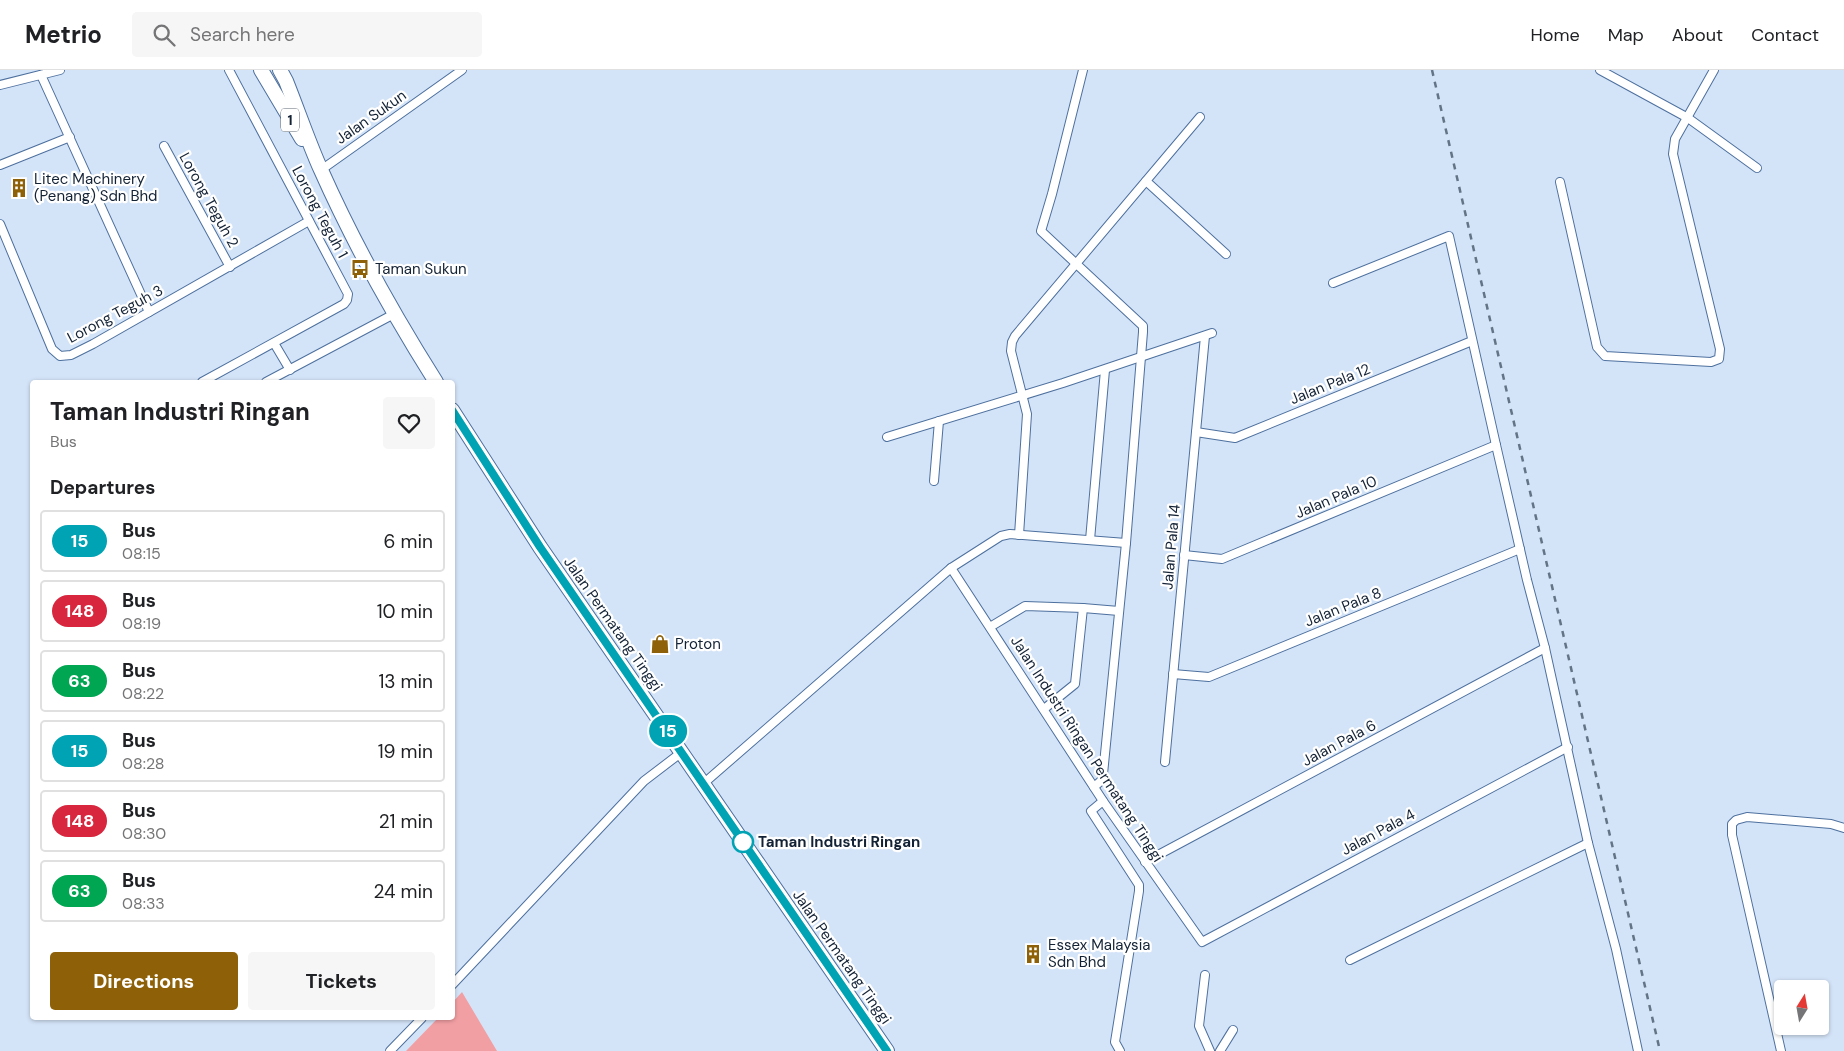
<!DOCTYPE html>
<style>
:root{--surface:#fff;--page:#f6f6f6;--text:#202124;--muted:#757577;--line:#e0e0e0;--accent:#8e6109}
body{margin:0;font-family:"DM Sans",sans-serif;background:var(--page);color:var(--text);height:100vh;display:flex;flex-direction:column;font-size:19px;white-space:nowrap}
*{box-sizing:border-box;margin:0}
p{font-size:16px;color:var(--muted)}
.icon{flex:none;width:28px;height:28px;fill:none;stroke:currentColor;stroke-width:2;stroke-linecap:round;stroke-linejoin:round}
.map{position:relative;flex:1;overflow:hidden}
.drawer{position:absolute;left:30px;top:310px;width:425px;height:640px;display:flex;flex-direction:column;background:var(--surface);border-radius:5px;box-shadow:0 1px 4px #0004}
.drawer>*{flex:none}
.badge{padding:0 10px;border-radius:16px;font-size:18px;line-height:32px}
.needle{width:32px;rotate:11deg}
.controls{position:absolute;left:1774px;top:910px;display:grid;gap:10px}
.controls a{display:grid;place-items:center;width:55px;height:55px;border-radius:5px;background:var(--surface);box-shadow:0 1px 4px #0004;font-size:25px}
.map>.badge{position:absolute;translate:-50% -50%;box-shadow:0 0 0 2px #fff}
h2{padding:0 20px;font-size:19px;line-height:45px}
.round{display:grid;place-items:center;flex:none;width:52px;height:52px;border-radius:5px;background:var(--page)}
.overview{display:flex;align-items:center;justify-content:space-between;height:85px;padding:0 20px}
h1{font-size:24px;font-weight:700;line-height:38px}
.button{display:flex;gap:10px;margin-top:auto;padding:10px 20px}
.button a{flex:1;height:58px;border-radius:5px;background:var(--accent);color:#fff;font-size:20px;font-weight:700;line-height:58px;text-align:center}
.button a+a{background:var(--page);color:var(--text)}
ul{padding:0;list-style:none}
li{display:flex;align-items:center;gap:15px;height:62px;margin:0 10px 8px;padding:0 10px;border:2px solid var(--line);border-radius:5px}
li div{flex:1}
li b{display:block;font-size:19px}
li em{font-style:normal}
li .badge{min-width:55px;font-weight:700;text-align:center}
header{display:flex;align-items:center;gap:30px;box-sizing:border-box;height:70px;padding:0 25px;background:var(--surface);border-bottom:1px solid var(--line)}
header strong{font-size:24px}
nav{display:flex;gap:28px;margin-inline-start:auto;font-size:18px}
.search{width:350px;height:45px;background:var(--page);display:flex;align-items:center;gap:12px;box-sizing:border-box;padding:0 18px;border-radius:5px;color:var(--muted);font-size:19px}
.map>svg:first-child{display:block}
.green{fill:#f29fa3}
.lines{fill:none;stroke-linecap:round;stroke-linejoin:round}
.minor-casing{stroke:#4d709e;stroke-width:10}
.trunk-casing{stroke:#4d709e;stroke-width:16}
.minor{stroke:#fff;stroke-width:8}
.trunk{stroke:#fff;stroke-width:14}
.rail{stroke:#647487;stroke-width:2.5;stroke-dasharray:6 6;stroke-linecap:butt}
.line-casing{stroke:#fff;stroke-width:11}
.line{stroke:#00a3b4;stroke-width:8}
.stop-dot{fill:#fff;stroke:#00a3b4;stroke-width:2.5}
.labels{text-anchor:middle;dominant-baseline:central;stroke-width:4.5;stroke-linejoin:round;paint-order:stroke}
.shield{fill:#fff;stroke:#5a6472;stroke-width:1}
.shield-label{font-size:14px;font-weight:bold;fill:#132235}
.street-label{font-size:15px;fill:#132235;stroke:#fff}
.poi-label{font-size:15px;fill:#132235;stroke:#fff;text-anchor:start}
.stop-label{font-size:15px;font-weight:bold;fill:#132235;stroke:#fff;text-anchor:start}
</style>
<header>
<strong>Metrio</strong>
<div class="search"><svg class="icon" aria-label="search" viewBox="0 0 24 24"><circle cx="10" cy="10" r="6"/><path d="M15 15l6 6"/></svg>Search here</div>
<nav><a>Home</a><a>Map</a><a>About</a><a>Contact</a></nav>
</header>
<div class="map">
<svg width="1844" height="981" viewBox="0 0 1844 981">
<rect width="100%" height="100%" fill="#d4e4f8"/>
<path class="green" d="M462 922 497 981H406L438 948H452L453 932Z"/>
<g class="lines">
<g class="minor-casing">
<g id="minor">
<path d="M1083 0 1052 124 1041 161 1143 256V262L1126 473 1103 704 1102 710 1094 717"/>
<path d="M1600 0 1688 48 1757 98"/>
<path d="M41 5 149 242"/>
<path d="M0 15 60 0"/>
<path d="M164 76 230 197"/>
<path d="M0 95 70 67"/>
<path d="M321 100 462 0"/>
<path d="M1146 111 1226 184"/>
<path d="M1560 112 1597 277 1605 286 1711 292 1719 289 1720 279 1673 84 1675 69 1714 0"/>
<path d="M0 154 52 279 60 286 71 285 93 274 309 151"/>
<path d="M1333 213 1449 166 1496 375 1527 510 1545 578 1588 773 1616 879 1638 981"/>
<path d="M274 273 290 300"/>
<path d="M202 312 344 234 347 230 348 224 229 0"/>
<path d="M266 312 394 244"/>
<path d="M1196 362 1235 368 1472 271"/>
<path d="M887 367 1063 313 1212 263"/>
<path d="M934 411 939 351"/>
<path d="M1019 465 1027 344 1011 281 1012 272 1015 266 1200 47"/>
<path d="M1090 470 1105 300"/>
<path d="M1184 485 1222 489 1496 375"/>
<path d="M951 498 1103 731 1202 872 1568 677"/>
<path d="M990 557 1025 536 1083 538 1119 541"/>
<path d="M1173 604 1209 607 1520 479"/>
<path d="M1044 639 1075 614 1083 538"/>
<path d="M1165 692 1205 266"/>
<path d="M703 714 951 498 1001 466 1010 464 1126 473"/>
<path d="M1103 731 1091 741 1139 815V821L1115 972 1120 981"/>
<path d="M1145 792 1545 578"/>
<path d="M1350 890 1588 773"/>
<path d="M1205 905 1199 956 1210 981"/>
<path d="M452 915 644 711 682 682"/>
<path d="M390 981 422 948"/>
<path d="M1220 981 1233 960"/>
<path d="M1781 981 1732 765V754L1736 750 1747 747 1831 754 1844 758"/>
</g>
</g>
<g class="trunk-casing">
<g id="trunk">
<path d="M261 0 302 69"/>
<path d="M280 0 286 11C298 41 308 71 321 100 354 174 393 244 436 312"/>
<path d="M452 340 540 477 887 981"/>
</g>
</g>
<use href="#minor" class="minor"/>
<use href="#trunk" class="trunk"/>
<path class="rail" d="M1432 0 1660 981"/>
</g>
<g class="lines">
<g class="line-casing">
<path id="line" d="M452 340 540 477 887 981"/>
</g>
<use href="#line" class="line"/>
</g>
<defs>
<g id="building-bare" transform="scale(1.5)"><path d="M-4-6H4V6H1V3H-1V6H-4ZM-2.5-4.3h1.7v1.8h-1.7ZM.8-4.3h1.7v1.8H.8ZM-2.5-1h1.7V.8h-1.7ZM.8-1h1.7V.8H.8Z" fill="#8e6109" stroke="#fff" stroke-width="2.5" paint-order="stroke"/></g>
<g id="bus-bare" transform="scale(1.5)"><path d="M-5-6H5V4H4V6H2V4H-2V6H-4V4H-5ZM-3.5-4V0h7V-4ZM-3.5 1.2v1.5H-2V1.2ZM2 1.2v1.5H3.5V1.2Z" fill="#8e6109" stroke="#fff" stroke-width="2.5" paint-order="stroke"/></g>
<g id="shop-bare" transform="scale(1.5)"><path d="M-5-2.5h2.3a2.7 3.5 0 0 1 5.4 0H5L5.5 6h-11ZM-1.5-2.5h3a1.5 2.3 0 0 0-3 0Z" fill="#8e6109" stroke="#fff" stroke-width="2.5" paint-order="stroke"/></g>
</defs>
<g fill-rule="evenodd">
<use href="#building-bare" x="19" y="118"/>
<use href="#bus-bare" x="360" y="199"/>
<use href="#shop-bare" x="660" y="574"/>
<use href="#building-bare" x="1033" y="884"/>
</g>
<circle class="stop-dot" cx="743" cy="772" r="10"/>
<g class="labels">
<rect class="shield" x="281" y="38.5" width="18" height="23" rx="4"/>
<g class="shield-label">
<text x="290" y="50">1</text>
</g>
<g class="street-label">
<text transform="translate(371 47) rotate(-35)">Jalan Sukun</text>
<text transform="translate(209 130) rotate(61)">Lorong Teguh 2</text>
<text transform="translate(320 142) rotate(62)">Lorong Teguh 1</text>
<text transform="translate(115 244) rotate(-28)">Lorong Teguh 3</text>
<text transform="translate(1330 314) rotate(-22)">Jalan Pala 12</text>
<text transform="translate(1336 427) rotate(-23)">Jalan Pala 10</text>
<text transform="translate(1171 477) rotate(-85)">Jalan Pala 14</text>
<text transform="translate(1343 537) rotate(-22)">Jalan Pala 8</text>
<text transform="translate(613 554) rotate(55)">Jalan Permatang Tinggi</text>
<text transform="translate(1339 673) rotate(-28)">Jalan Pala 6</text>
<text transform="translate(1087 679) rotate(57)">Jalan Industri Ringan Permatang Tinggi</text>
<text transform="translate(1378 762) rotate(-28)">Jalan Pala 4</text>
<text transform="translate(842 887) rotate(55)">Jalan Permatang Tinggi</text>
</g>
<g class="poi-label">
<text x="34" y="109">Litec Machinery<tspan x="34" dy="17">(Penang) Sdn Bhd</tspan></text>
<text x="375" y="199">Taman Sukun</text>
<text x="675" y="574">Proton</text>
<text x="1048" y="875">Essex Malaysia<tspan x="1048" dy="17">Sdn Bhd</tspan></text>
</g>
<g class="stop-label">
<text x="758" y="772">Taman Industri Ringan</text>
</g>
</g>
</svg>
<div class="controls">
<a><svg class="needle" viewBox="-14 -14 28 28"><path d="M0-13l5 13h-10z" fill="#e53935"/><path d="M0 13l5-13h-10z" fill="#757577"/></svg></a>
</div>
<b class="badge" style="left:668px;top:661px;background:#00a3b4;color:#fff">15</b>
<section class="drawer">
<div class="overview"><div><h1>Taman Industri Ringan</h1><p>Bus</p></div><a class="round"><svg class="icon" aria-label="heart" viewBox="0 0 24 24"><path d="M12 20l-8-8c-3-5 5-10 8-4 3-6 11-1 8 4z"/></svg></a></div>
<h2>Departures</h2>
<ul>
<li><span class="badge" style="background:#00a3b4;color:#fff">15</span><div><b>Bus</b><p>08:15</p></div><em>6 min</em></li>
<li><span class="badge" style="background:#d7263d;color:#fff">148</span><div><b>Bus</b><p>08:19</p></div><em>10 min</em></li>
<li><span class="badge" style="background:#00a651;color:#fff">63</span><div><b>Bus</b><p>08:22</p></div><em>13 min</em></li>
<li><span class="badge" style="background:#00a3b4;color:#fff">15</span><div><b>Bus</b><p>08:28</p></div><em>19 min</em></li>
<li><span class="badge" style="background:#d7263d;color:#fff">148</span><div><b>Bus</b><p>08:30</p></div><em>21 min</em></li>
<li><span class="badge" style="background:#00a651;color:#fff">63</span><div><b>Bus</b><p>08:33</p></div><em>24 min</em></li>
</ul>
<div class="button"><a>Directions</a><a>Tickets</a></div>
</section>
</div>
